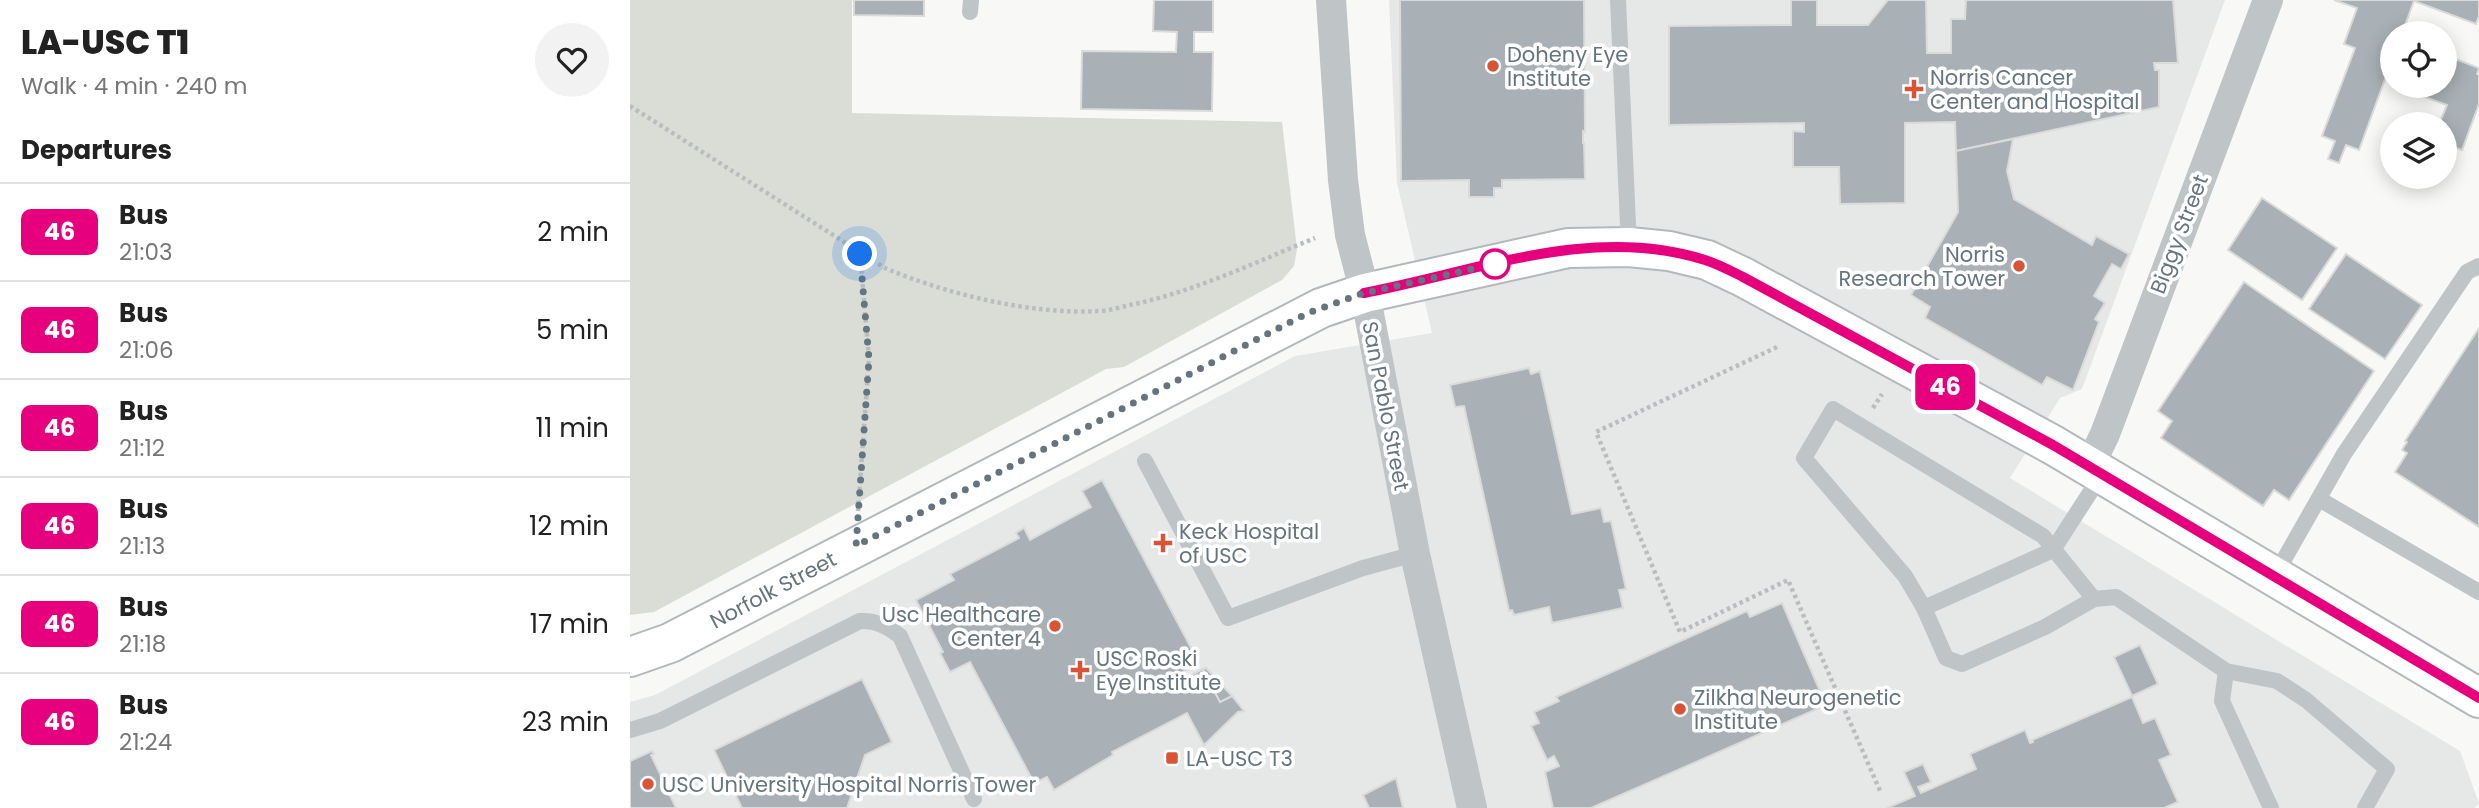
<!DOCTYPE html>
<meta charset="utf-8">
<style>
:root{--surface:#fff;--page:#f2f2f2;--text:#222;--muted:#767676;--line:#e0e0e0}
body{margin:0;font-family:Poppins,sans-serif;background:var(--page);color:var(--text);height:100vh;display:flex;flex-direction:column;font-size:26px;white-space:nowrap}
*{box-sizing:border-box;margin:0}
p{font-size:23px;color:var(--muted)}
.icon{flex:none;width:38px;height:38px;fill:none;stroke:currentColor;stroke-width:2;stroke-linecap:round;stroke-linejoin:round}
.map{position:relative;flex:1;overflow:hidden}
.side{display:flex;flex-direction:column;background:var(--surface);width:630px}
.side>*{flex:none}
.badge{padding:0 14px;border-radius:10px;font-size:24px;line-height:46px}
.controls{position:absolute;left:1750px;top:21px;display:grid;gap:14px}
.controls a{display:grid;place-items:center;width:77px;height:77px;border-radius:50%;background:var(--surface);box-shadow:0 4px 18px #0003;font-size:35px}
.you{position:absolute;width:35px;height:35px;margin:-18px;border:5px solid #fff;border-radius:50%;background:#1a73e8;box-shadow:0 0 0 10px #1a73e833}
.map>.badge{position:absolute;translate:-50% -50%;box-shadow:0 0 0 4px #fff}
h2{padding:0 21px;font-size:26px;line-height:63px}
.round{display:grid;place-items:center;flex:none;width:74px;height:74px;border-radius:37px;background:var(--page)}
.overview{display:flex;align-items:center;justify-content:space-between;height:119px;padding:0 21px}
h1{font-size:33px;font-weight:800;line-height:52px}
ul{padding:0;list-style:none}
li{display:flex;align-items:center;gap:21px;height:98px;padding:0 21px;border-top:2px solid var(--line)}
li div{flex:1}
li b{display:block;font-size:26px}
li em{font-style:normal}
li .badge{min-width:77px;font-weight:700;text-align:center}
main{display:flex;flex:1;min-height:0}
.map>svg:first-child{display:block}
.built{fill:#e6e7e7}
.green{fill:#d9ddd5}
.building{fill:#a9b1b6;stroke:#dadad8;stroke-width:2}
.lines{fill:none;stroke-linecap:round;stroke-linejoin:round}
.secondary-casing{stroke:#b2b8bc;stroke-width:42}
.path{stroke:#babdbf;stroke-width:4.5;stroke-dasharray:3.5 3.5;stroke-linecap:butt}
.lane{stroke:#bfc4c7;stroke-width:16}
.street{stroke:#bfc4c7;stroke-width:30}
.secondary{stroke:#fff;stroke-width:38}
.line-casing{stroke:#fff;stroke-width:16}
.line{stroke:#e6007e;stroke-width:10}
.walk{stroke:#65757f;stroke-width:7;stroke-dasharray:0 12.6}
.poi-dot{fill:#d95335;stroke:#fff;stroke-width:2.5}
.stop-dot{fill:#fff;stroke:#e6007e;stroke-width:3.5}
.labels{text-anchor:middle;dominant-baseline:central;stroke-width:7;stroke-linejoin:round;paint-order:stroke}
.poi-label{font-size:21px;fill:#65757f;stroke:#fff;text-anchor:start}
.street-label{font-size:21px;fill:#65757f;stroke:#fff}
</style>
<main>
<section class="side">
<div class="overview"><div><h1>LA-USC T1</h1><p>Walk · 4 min · 240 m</p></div><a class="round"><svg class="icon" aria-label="heart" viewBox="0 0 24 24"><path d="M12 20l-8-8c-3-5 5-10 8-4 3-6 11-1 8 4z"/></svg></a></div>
<h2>Departures</h2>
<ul>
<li><span class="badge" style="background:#e6007e;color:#fff">46</span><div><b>Bus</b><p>21:03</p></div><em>2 min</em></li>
<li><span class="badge" style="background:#e6007e;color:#fff">46</span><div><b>Bus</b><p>21:06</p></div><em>5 min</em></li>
<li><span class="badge" style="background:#e6007e;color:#fff">46</span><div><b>Bus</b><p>21:12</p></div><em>11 min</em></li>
<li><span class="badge" style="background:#e6007e;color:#fff">46</span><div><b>Bus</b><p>21:13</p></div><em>12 min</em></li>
<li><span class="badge" style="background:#e6007e;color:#fff">46</span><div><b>Bus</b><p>21:18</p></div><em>17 min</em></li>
<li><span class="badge" style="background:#e6007e;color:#fff">46</span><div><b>Bus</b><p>21:24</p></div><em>23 min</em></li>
</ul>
</section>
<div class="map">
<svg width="1849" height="808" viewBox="0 0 1849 808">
<rect width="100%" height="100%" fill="#f8f8f6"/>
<path class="built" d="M759 0H1595L1452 389 1430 398 1380 478 1830 751 1849 803 1845 808H0V702L25 695 665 356 802 333 767 183Z"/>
<path class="green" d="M0 0H222V113L652 122 667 249 664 266 652 280 494 367 476 369 24 612 0 615Z"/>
<g class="building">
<path d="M224 0H294V16L224 15Z"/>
<path d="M524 0H583V32H564V52H583L582 111 451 109 452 51 546 52 547 32 523 31Z"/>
<path d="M770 0H954L955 132 953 131V143H954L955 179 872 180V188H864V197H839V180L771 181Z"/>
<path d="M1161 0H1187V25H1238L1258 0H1296L1297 53H1321V19H1335L1336 0H1543L1548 63H1524L1525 70H1529V107L1326 151 1325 122 1275 123V203L1210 204 1209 167H1163V131L1174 132V123L1039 125V26L1161 25Z"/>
<path d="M1704 0H1849V16L1846 24 1784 1 1772 33H1762V60L1729 150 1716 145 1709 163 1698 159 1705 141 1692 136 1725 48 1714 44 1727 8Z"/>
<path d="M1815 55 1849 68 1847 74 1849 75V104L1832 150 1815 144V124H1809L1817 105 1765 86H1815Z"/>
<path d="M1383 139 1377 171 1384 199 1462 245 1466 236 1499 254 1491 269 1482 264 1464 296 1475 303 1465 319 1469 322 1443 390 1417 377 1412 385 1295 318 1300 307 1281 295 1328 212 1326 151Z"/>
<path d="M1632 198 1707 248 1672 300 1598 250Z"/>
<path d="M1716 254 1792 305 1755 359 1679 309Z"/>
<path d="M1614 282 1744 371 1659 500 1644 490 1633 506 1531 438 1542 421 1528 411Z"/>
<path d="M1849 328V527L1765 472 1777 453 1772 450 1777 442 1775 441Z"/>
<path d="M899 368 901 374 910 371 942 514 971 508 974 522 981 521 996 589 989 590 993 608 922 623 919 607 884 615 882 610 879 611 834 406 825 407 820 385Z"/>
<path d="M472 480 569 663 554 671 558 677 573 669 590 702 602 696 614 711 608 712 574 745 557 713 482 752 483 755 424 790 417 777 404 783 340 662 320 672 310 653 313 652 286 600 324 580 320 574 389 538 386 533 394 528 400 540 461 507 452 491Z"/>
<path d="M1152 603 1196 705 961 808H923L915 772 929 766 924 756 917 760 901 726 909 723 904 712 929 701 926 697 1117 611 1120 617Z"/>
<path d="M1510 645 1528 684 1502 696 1484 657Z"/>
<path d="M576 668 602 696 590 702 573 669Z"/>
<path d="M232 679 262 742 235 755 217 808H112L84 750Z"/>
<path d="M1502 697 1513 723 1525 718 1541 755 1529 760 1548 802 1534 808H1257L1285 796 1274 772 1293 764 1301 782 1288 787 1291 793 1346 769 1340 754 1395 730 1400 743 1403 742 1402 740Z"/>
<path d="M22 751 24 754 21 755 46 808H0V761Z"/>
<path d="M766 778 773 808H739L733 795Z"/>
</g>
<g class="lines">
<g class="secondary-casing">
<path id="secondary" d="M0 657 40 643 691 308 735 293 938 248 999 247 1039 251 1077 260 1113 277 1423 445 1849 698"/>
</g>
<g class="path">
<path d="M0 106 255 268C316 294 402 315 468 311 481 311 493 306 505 304 568 290 626 262 685 238"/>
<path d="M1147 347 966 432 1050 632 1158 580 1251 793"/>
<path d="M1243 408 1252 394"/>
<path d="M228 511 239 359 230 254"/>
</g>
<g class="lane">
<path d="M988 0 999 247"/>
<path d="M340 12 341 0"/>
<path d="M515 461 598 618 733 568 785 554"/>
<path d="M1689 499 1849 592"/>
<path d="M1644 577 1714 454 1837 272 1849 266"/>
<path d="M1464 599 1415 627 1332 664 1316 658 1294 608 1275 576 1174 458 1203 409 1413 536 1464 599 1486 597 1596 671 1647 681 1676 700 1757 769 1735 808"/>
<path d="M1294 608 1423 550 1472 474"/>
<path d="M1596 671 1592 701 1641 808"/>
<path d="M0 730 30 721 230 621C246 620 258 626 270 636L344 799"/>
</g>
<g class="street">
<path d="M701 0 713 180 720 235 735 293 785 554 842 808"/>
<path d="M1459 467 1475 434 1638 0"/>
</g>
<use href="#secondary" class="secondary"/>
</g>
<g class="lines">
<g class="line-casing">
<path id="line" d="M734 293C845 272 962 224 1075 260 1088 264 1101 271 1113 277L1423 445 1849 698"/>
</g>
<use href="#line" class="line"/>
<path class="walk" d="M230 254 239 359 226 546 678 313 734 293 865 264"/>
</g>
<g class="poi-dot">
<circle cx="863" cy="66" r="7"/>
<path d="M1280.5 78.5h7v7h7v7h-7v7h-7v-7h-7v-7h7z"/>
<circle cx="1389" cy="266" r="7"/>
<path d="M529.5 532.5h7v7h7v7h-7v7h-7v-7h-7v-7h7z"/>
<circle cx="425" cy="626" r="7"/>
<path d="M446.5 659.5h7v7h7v7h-7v7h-7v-7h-7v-7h7z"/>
<circle cx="1050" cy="709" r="7"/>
<rect x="535" y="751" width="14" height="14" rx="3.5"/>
<circle cx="18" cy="784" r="7"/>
</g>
<circle class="stop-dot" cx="865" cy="264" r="14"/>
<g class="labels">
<g class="poi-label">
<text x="877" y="54">Doheny Eye<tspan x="877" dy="24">Institute</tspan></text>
<text x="1300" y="77">Norris Cancer<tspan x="1300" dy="24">Center and Hospital</tspan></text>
<text x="1375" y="254" text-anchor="end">Norris<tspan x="1375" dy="24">Research Tower</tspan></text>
<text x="549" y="531">Keck Hospital<tspan x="549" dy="24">of USC</tspan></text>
<text x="411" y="614" text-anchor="end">Usc Healthcare<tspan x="411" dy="24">Center 4</tspan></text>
<text x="466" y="658">USC Roski<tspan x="466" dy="24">Eye Institute</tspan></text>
<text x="1064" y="697">Zilkha Neurogenetic<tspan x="1064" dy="24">Institute</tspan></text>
<text x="556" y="758">LA-USC T3</text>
<text x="32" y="784">USC University Hospital Norris Tower</text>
</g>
<g class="street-label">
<text transform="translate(1549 234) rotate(-69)">Biggy Street</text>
<text transform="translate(756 406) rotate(79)">San Pablo Street</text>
<text transform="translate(143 590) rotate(-28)">Norfolk Street</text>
</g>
</g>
</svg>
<div class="controls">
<a><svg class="icon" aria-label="locate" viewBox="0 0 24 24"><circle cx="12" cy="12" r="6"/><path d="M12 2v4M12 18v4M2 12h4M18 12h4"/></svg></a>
<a><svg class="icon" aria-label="layers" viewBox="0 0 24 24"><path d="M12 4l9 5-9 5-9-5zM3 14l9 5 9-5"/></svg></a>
</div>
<div class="you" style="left:230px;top:254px"></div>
<b class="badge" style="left:1315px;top:387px;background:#e6007e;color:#fff">46</b>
</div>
</main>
